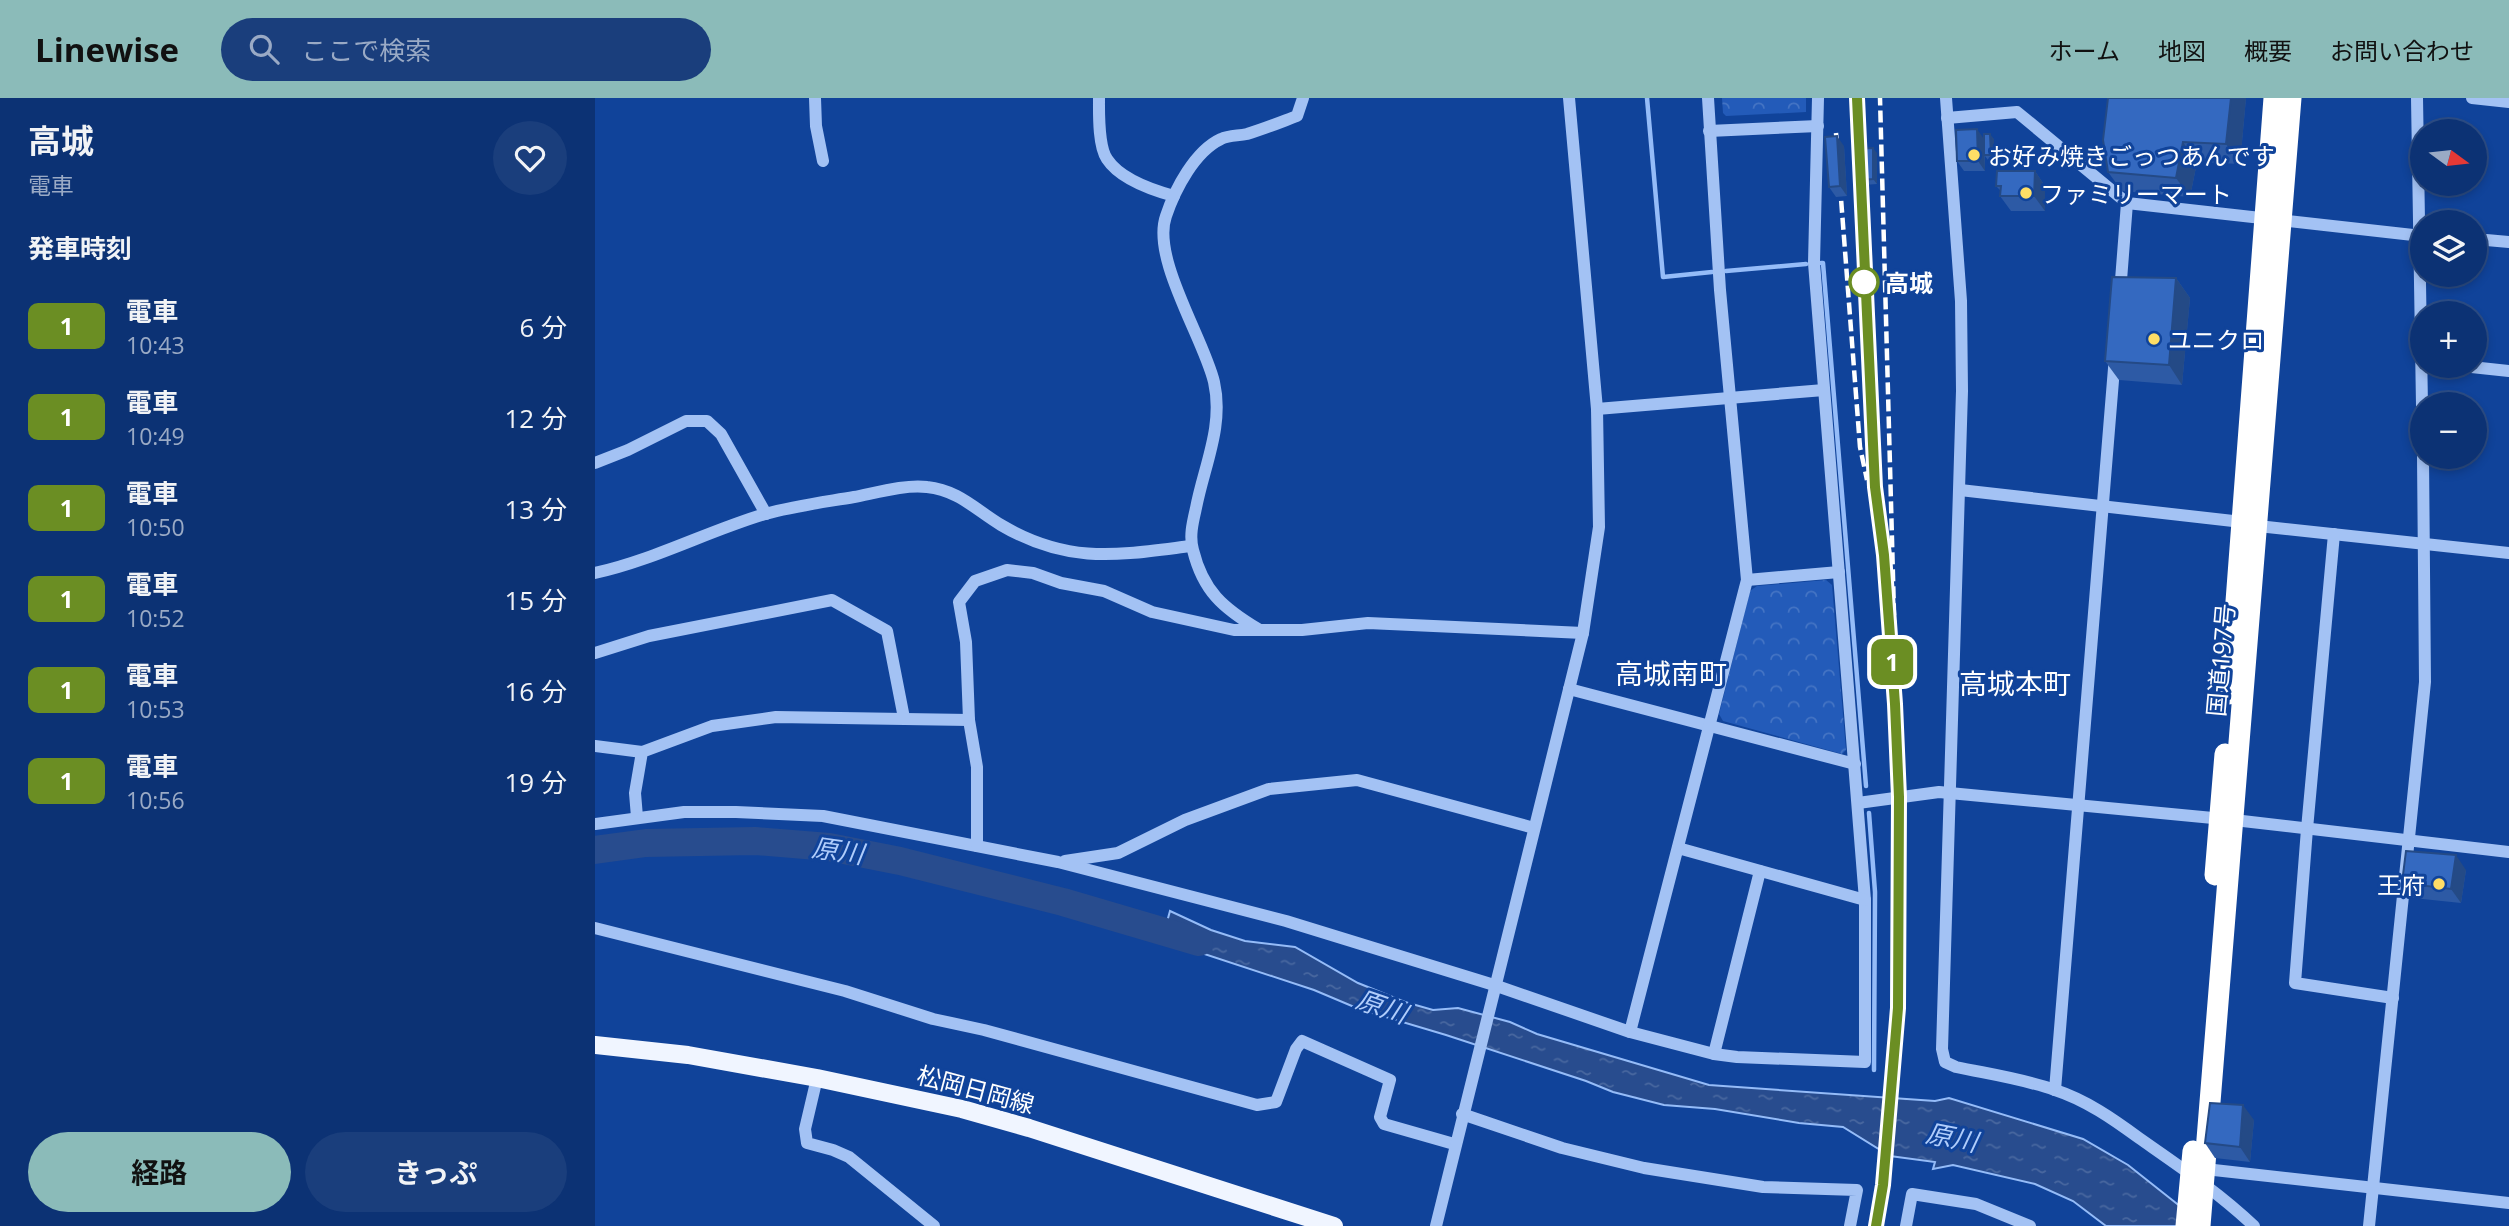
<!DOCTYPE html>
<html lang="ja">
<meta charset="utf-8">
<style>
:root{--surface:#0c3274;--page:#1a3e7c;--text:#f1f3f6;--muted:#9aaac5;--line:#2c4d86;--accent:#8bbbb9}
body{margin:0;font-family:"Open Sans","Noto Sans JP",sans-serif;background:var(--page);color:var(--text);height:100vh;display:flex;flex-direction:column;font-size:26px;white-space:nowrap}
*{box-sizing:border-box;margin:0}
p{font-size:23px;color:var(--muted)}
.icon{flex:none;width:38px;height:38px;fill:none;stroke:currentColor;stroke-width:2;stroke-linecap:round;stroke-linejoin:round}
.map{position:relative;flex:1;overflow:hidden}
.panel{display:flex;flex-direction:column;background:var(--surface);width:595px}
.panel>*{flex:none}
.badge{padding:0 14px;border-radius:10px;font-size:24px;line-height:46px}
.needle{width:46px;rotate:105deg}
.tools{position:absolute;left:1815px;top:21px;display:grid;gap:14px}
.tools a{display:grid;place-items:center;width:77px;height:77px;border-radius:50%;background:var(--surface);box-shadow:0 4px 10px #0003,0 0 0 2px var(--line);font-size:35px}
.map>.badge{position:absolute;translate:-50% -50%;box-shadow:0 0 0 4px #fff}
h2{padding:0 28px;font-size:26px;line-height:63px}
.round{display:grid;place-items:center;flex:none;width:74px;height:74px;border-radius:37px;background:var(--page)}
.headline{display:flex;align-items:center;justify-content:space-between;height:119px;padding:0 28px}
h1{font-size:33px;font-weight:700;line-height:52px}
.action{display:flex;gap:14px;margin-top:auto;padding:14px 28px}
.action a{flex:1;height:80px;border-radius:42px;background:var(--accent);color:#111;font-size:28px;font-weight:700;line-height:80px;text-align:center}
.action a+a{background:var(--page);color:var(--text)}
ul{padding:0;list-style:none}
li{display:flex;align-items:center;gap:21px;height:91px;padding:0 28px}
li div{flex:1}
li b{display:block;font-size:26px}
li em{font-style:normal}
li .badge{min-width:77px;font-weight:700;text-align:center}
header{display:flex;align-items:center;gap:42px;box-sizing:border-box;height:98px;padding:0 35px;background:var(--accent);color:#111}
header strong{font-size:33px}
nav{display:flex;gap:38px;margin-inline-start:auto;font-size:24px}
.search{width:490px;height:63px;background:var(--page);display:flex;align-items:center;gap:18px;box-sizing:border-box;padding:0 24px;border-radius:38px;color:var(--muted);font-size:26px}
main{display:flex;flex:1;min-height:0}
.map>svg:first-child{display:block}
.park{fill:url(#park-crowns)}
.water{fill:url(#water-ripples);stroke:#95bcf8;stroke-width:2}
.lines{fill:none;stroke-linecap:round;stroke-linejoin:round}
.stream{stroke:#95bcf8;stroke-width:4.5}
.river{stroke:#284c8e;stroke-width:28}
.minor{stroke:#a3c2f4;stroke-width:12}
.major{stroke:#f0f5ff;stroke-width:18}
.highway{stroke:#fff;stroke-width:21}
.rail{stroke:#fff;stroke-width:4.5;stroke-dasharray:12 5;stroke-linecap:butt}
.wall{fill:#2d5aa5}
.shaded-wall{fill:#244a86}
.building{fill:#3469c0;stroke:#244a86;stroke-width:2}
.line-casing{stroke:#fff;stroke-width:16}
.line{stroke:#6b8e23;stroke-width:10}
.poi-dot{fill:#ffde66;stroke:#10439a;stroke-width:2.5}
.stop-dot{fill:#fff;stroke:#6b8e23;stroke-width:3.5}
.labels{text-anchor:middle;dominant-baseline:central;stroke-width:6;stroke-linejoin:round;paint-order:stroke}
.poi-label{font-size:24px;fill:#fff;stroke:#10439a;text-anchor:start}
.stop-label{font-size:24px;font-weight:bold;fill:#fff;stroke:#10439a;text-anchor:start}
.street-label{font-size:24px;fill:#fff;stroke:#10439a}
.water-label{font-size:26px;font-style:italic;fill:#b0cdfb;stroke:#10439a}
.quarter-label{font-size:28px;fill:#fff;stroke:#10439a}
</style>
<header>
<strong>Linewise</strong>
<div class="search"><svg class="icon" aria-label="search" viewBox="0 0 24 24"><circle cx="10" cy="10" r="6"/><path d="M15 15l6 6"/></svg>ここで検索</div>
<nav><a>ホーム</a><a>地図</a><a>概要</a><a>お問い合わせ</a></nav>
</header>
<main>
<section class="panel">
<div class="headline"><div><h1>高城</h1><p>電車</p></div><a class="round"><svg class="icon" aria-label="heart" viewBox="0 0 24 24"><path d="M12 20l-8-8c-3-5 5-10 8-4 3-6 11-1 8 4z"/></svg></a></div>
<h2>発車時刻</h2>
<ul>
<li><span class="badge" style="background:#6b8e23;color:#fff">1</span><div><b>電車</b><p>10:43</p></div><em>6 分</em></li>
<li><span class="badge" style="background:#6b8e23;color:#fff">1</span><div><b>電車</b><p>10:49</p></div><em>12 分</em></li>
<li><span class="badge" style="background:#6b8e23;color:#fff">1</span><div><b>電車</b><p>10:50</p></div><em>13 分</em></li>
<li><span class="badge" style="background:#6b8e23;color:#fff">1</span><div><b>電車</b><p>10:52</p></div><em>15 分</em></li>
<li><span class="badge" style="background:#6b8e23;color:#fff">1</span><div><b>電車</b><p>10:53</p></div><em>16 分</em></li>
<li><span class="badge" style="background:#6b8e23;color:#fff">1</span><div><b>電車</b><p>10:56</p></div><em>19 分</em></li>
</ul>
<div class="action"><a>経路</a><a>きっぷ</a></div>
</section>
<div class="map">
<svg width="1914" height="1128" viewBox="0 0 1914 1128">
<defs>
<pattern id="park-crowns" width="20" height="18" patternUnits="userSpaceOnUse" patternTransform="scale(1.75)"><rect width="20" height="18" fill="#235bb9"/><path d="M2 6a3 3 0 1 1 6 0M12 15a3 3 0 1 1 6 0" fill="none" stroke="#4474c4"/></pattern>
<pattern id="water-ripples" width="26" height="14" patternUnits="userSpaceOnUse" patternTransform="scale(1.75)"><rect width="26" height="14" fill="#284c8e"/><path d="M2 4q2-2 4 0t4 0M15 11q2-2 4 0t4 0" fill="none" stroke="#48679f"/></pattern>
</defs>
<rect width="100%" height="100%" fill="#10439a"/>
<g class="park">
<path d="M1127 0H1211V14L1131 18 1128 15Z"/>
<path d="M1231 482 1237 487 1251 652 1247 656 1128 623 1124 616 1155 493 1162 488Z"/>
</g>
<path class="water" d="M575 813 616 832 650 843 700 849 763 885 810 904 838 912 863 910 915 924 942 936 1114 987 1340 1003 1354 1000 1488 1041 1533 1067 1610 1128H1511L1478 1103 1440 1086 1358 1067 1338 1071 1340 1064 1295 1058 1248 1029 1204 1025 1120 1011 1069 1007 1018 994 991 983 851 937 764 911 719 892 567 842Z"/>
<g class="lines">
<g class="stream">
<path d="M1052 0 1068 179 1117 174"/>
<path d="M1226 165H1228L1271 688"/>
<path d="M1131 173 1211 166"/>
<path d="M1274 715 1280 794 1279 972"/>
</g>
<path class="river" d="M0 752 51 745 160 743 234 749 305 763 468 804 604 844"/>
<g class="minor">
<path d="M220 0 221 28 228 63"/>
<path d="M504 0C504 15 503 48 512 61 525 81 557 92 579 98"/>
<path d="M1351 0 1366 203 1367 293 1347 951 1350 964 1361 969C1394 976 1429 981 1460 992 1491 1002 1518 1021 1544 1040 1584 1068 1623 1094 1659 1128"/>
<path d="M1822 0 1827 308"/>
<path d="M1877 0 1914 4"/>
<path d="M1352 20 1422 14 1532 105 1827 138"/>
<path d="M1114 33 1223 28"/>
<path d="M1880 141 1914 144"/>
<path d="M1525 195 1532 105"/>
<path d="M1867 268 1914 273"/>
<path d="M1002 311 1229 292"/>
<path d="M0 365 33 352 91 323H112L126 336 171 416"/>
<path d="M1365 392 1647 424 1663 428 1914 455"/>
<path d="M1739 436 1712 731 1700 885 1798 900"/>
<path d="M0 475C59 462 113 433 170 416 199 408 230 404 259 399 280 395 311 386 332 389 363 392 381 412 406 427 474 467 523 457 596 448"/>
<path d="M1152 482 1244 474"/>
<path d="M663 531C628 510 608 493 598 452 594 438 598 423 601 410 609 368 629 328 619 284 609 241 556 160 571 118 580 91 600 53 626 41 634 37 643 38 652 36 669 31 686 24 702 18L708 0"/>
<path d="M0 555 54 538 237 502 292 533 309 620"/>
<path d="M974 591 1260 666"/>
<path d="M0 648 47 654"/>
<path d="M1263 705 1344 694 1639 722 1914 754"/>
<path d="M42 719 40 695 47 654 117 628 181 619 374 622"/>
<path d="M0 726 89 714H141L228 718 463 764 691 823 899 887 1035 934 1119 956 1142 959 1270 964V802L1219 165 1223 0"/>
<path d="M382 748V669L374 622 371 544 364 504 380 483 412 472 438 475 466 485 509 493 557 514 639 532H707L773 525 988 535"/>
<path d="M1083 750 1270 802"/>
<path d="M470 763 523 755 590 722 674 691 762 682 939 730"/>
<path d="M0 830 250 893 338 921 389 932 662 1007 681 1004 701 951 707 943 795 982 785 1019 789 1026 859 1046"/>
<path d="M1035 934 1152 482 1125 192 1113 0"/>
<path d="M1119 956 1165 773"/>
<path d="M222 980 210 1031 212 1045 238 1052 254 1059 339 1128"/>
<path d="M1460 992 1520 258"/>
<path d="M867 1016 967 1050 1049 1070 1168 1089 1262 1092 1255 1128"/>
<path d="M1610 1071 1914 1105"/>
<path d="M841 1128 988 535 1004 429 1002 311 974 0"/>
<path d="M1311 1128 1317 1096 1381 1106 1435 1128"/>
<path d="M1774 1128 1830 584 1828 359"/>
</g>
<path class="major" d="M0 947 93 957 222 980 367 1011 434 1030 739 1128"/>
<g class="highway">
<path d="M1634 596 1679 0"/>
<path d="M1620 777 1630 656"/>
<path d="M1591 1128 1598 1053"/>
<path d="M1605 1128 1696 0"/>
</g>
<g class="rail">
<path d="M1262 0 1280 389 1289 464"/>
<path d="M1241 35 1265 349 1272 382"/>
<path d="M1281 1128 1288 1088 1303 910 1304 699 1285 0"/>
</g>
</g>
<g class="wall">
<path d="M1513 0H1651L1645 66 1602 64 1595 99 1527 93 1513 74Z"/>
<path d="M1389 41H1399V62H1393L1390 58V73H1369L1362 63Z"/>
<path d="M1249 48 1252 98 1241 99 1234 89Z"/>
<path d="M1282 55V86L1269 87 1265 82Z"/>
<path d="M1440 73 1450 88V113H1416L1405 98 1406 93 1401 88Z"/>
<path d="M1581 180 1595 200 1587 287 1524 282 1510 263Z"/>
<path d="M1871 772 1866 805 1818 800 1807 785Z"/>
<path d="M1659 1022 1655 1064 1620 1060 1610 1045Z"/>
</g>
<g class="shaded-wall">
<path d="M1636 0H1651L1645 66 1631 46Z"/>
<path d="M1382 31 1389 41 1390 73 1383 63Z"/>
<path d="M1395 36 1399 41V62L1396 57Z"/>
<path d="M1242 38 1249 48 1252 98 1245 88Z"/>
<path d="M1588 44 1602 64 1595 99 1581 80Z"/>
<path d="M1278 50 1282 55V86L1278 81Z"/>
<path d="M1440 73 1450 88V113L1439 98Z"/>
<path d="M1581 180 1595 200 1587 287 1574 267Z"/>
<path d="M1861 757 1871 772 1866 805 1856 791Z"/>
<path d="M1648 1007 1659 1022 1655 1064 1645 1049Z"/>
</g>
<g class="building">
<path d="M1513 0H1636L1631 46 1588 44 1581 80 1513 74 1508 42Z"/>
<path d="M1382 31 1383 63H1362L1361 32Z"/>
<path d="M1389 36H1395L1396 57H1389Z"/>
<path d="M1242 38 1245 88 1234 89 1230 39Z"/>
<path d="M1278 50V81L1265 82 1263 51Z"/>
<path d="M1402 73H1440L1439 98H1405L1406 88H1401Z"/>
<path d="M1517 179 1581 180 1574 267 1510 263Z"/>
<path d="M1811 753 1861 757 1856 791 1807 785Z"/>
<path d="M1615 1005 1648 1007 1645 1049 1610 1045Z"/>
</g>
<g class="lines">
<g class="line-casing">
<path id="line" d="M1262 0 1280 389 1289 457 1300 606 1304 699 1303 910 1288 1087 1281 1128"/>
</g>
<use href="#line" class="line"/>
</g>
<g class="poi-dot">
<circle cx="1379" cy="57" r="7"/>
<circle cx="1431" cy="95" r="7"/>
<circle cx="1559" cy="241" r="7"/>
<circle cx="1844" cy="786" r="7"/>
</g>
<circle class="stop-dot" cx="1269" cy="184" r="14"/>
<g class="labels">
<g class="poi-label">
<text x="1393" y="57">お好み焼きごっつあんです</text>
<text x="1445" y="95">ファミリーマート</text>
<text x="1573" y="241">ユニクロ</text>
<text x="1830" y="786" text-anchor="end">王府</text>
</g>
<g class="stop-label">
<text x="1290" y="184">高城</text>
</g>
<g class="street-label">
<text transform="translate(1625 562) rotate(-85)">国道197号</text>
<text transform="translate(381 991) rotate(15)">松岡日岡線</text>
</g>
<g class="water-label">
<text transform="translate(243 752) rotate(8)">原川</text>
<text transform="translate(787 908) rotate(19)">原川</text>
<text transform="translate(1357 1039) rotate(11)">原川</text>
</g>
<g class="quarter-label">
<text x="1076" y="575">高城南町</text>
<text x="1420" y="585">高城本町</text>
</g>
</g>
</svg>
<div class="tools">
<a><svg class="needle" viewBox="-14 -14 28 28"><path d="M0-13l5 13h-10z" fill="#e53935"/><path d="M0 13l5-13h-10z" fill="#9aaac5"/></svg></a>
<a><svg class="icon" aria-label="layers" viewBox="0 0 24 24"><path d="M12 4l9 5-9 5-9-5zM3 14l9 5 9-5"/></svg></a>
<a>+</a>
<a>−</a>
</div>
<b class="badge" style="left:1297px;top:564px;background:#6b8e23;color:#fff">1</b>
</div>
</main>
